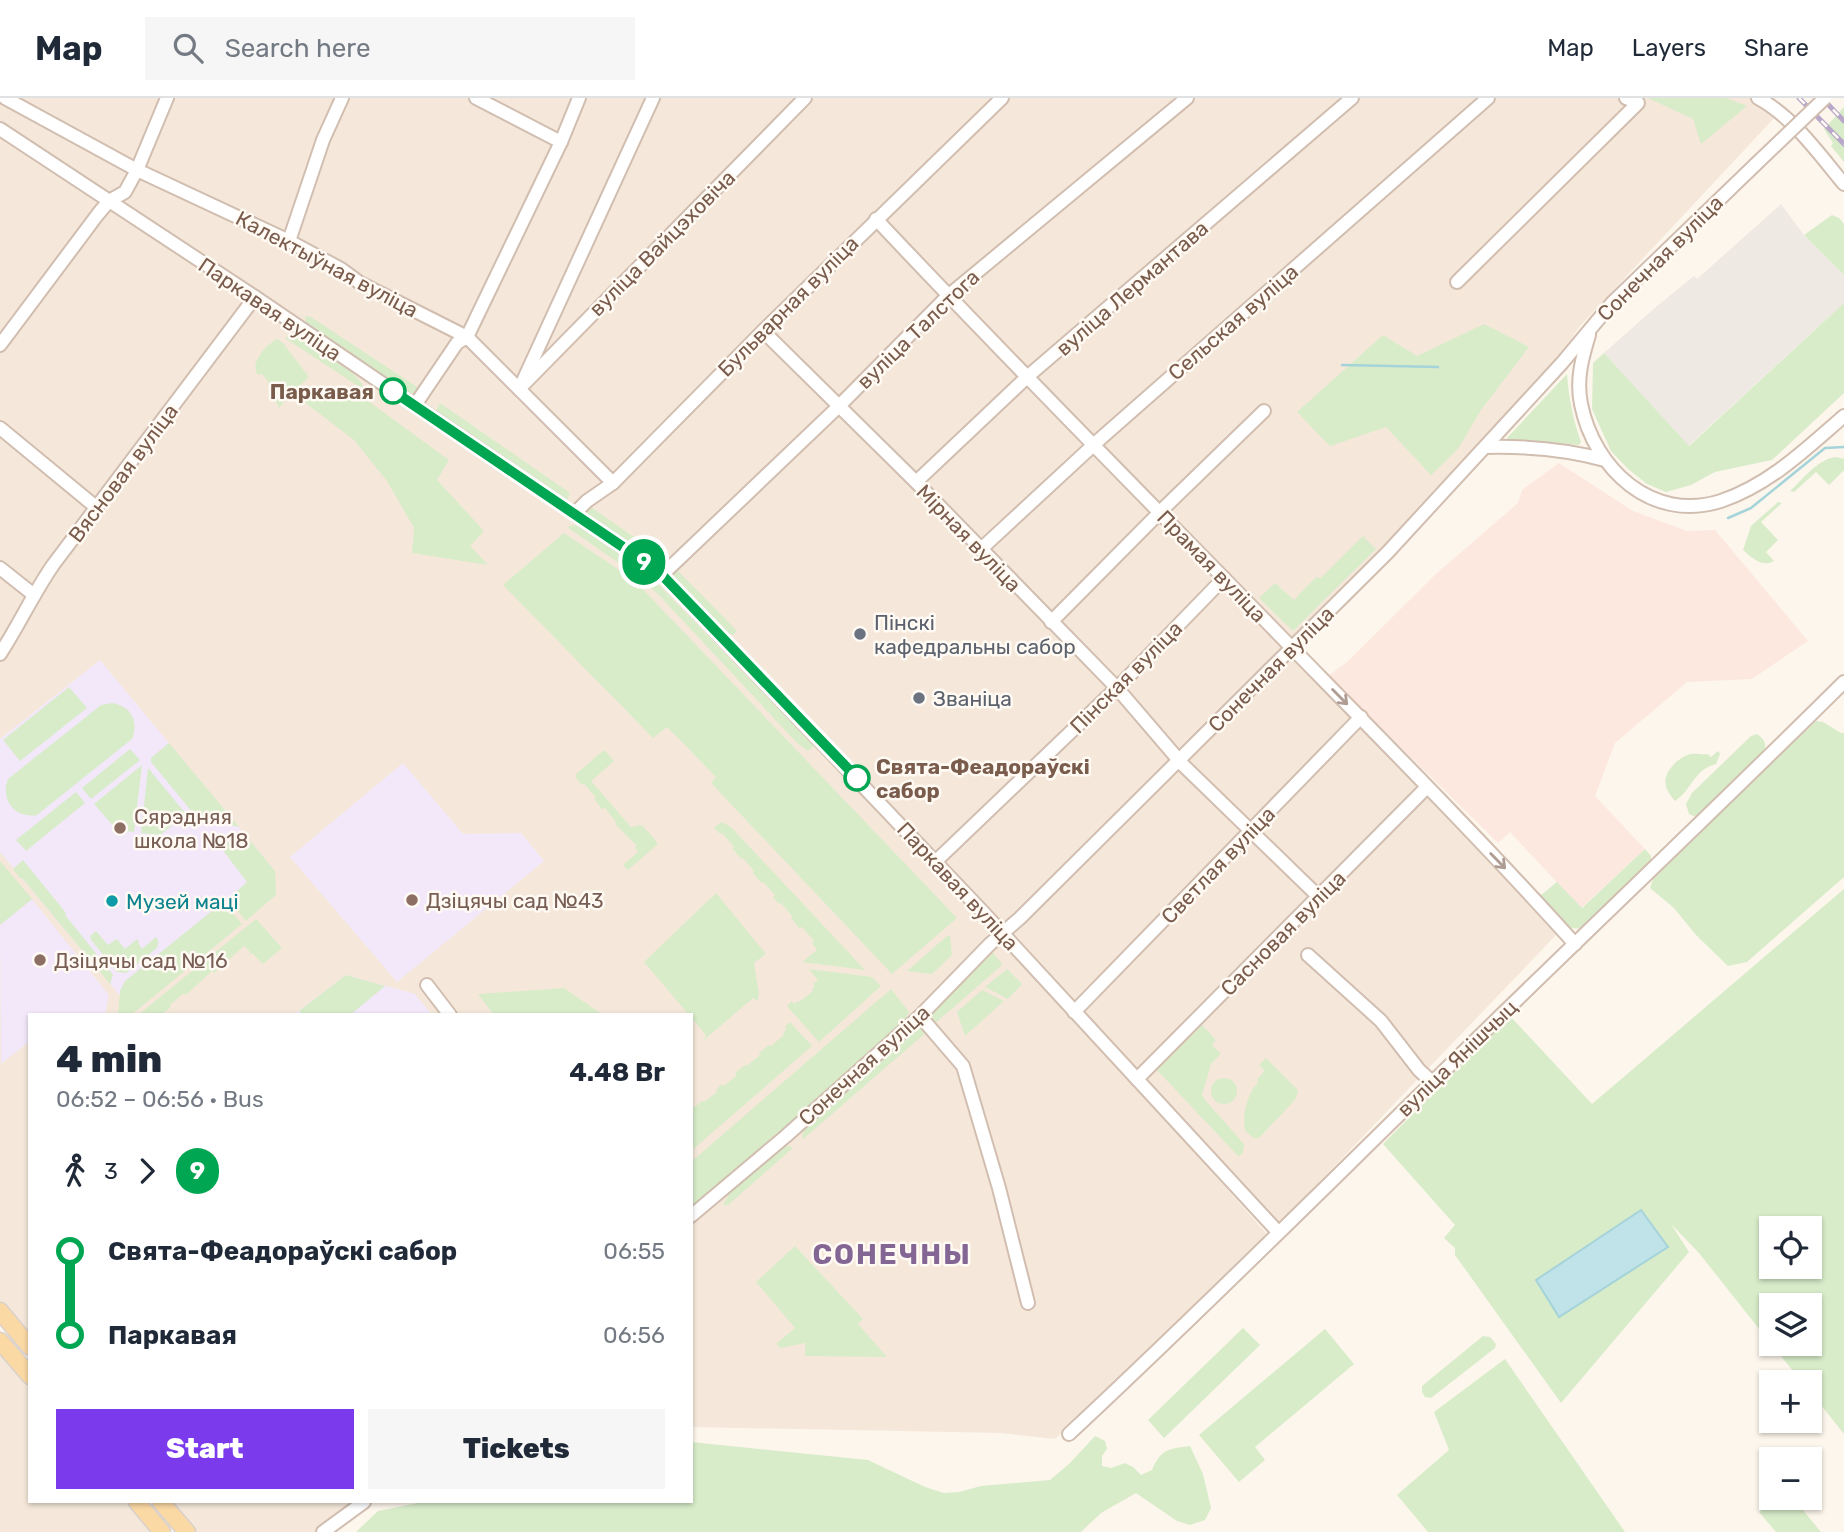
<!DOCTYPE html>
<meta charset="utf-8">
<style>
:root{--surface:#fff;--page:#f6f6f7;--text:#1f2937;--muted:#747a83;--line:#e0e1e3;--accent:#7c3aed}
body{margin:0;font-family:Rubik,sans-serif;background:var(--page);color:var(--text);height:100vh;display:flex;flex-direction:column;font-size:26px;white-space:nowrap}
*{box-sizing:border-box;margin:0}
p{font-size:23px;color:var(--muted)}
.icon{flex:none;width:38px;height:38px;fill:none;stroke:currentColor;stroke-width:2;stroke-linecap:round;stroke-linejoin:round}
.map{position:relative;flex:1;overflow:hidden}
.sheet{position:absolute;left:28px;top:915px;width:665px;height:490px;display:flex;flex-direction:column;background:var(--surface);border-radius:0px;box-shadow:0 2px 5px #0004}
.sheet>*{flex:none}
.badge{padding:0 14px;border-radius:23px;font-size:24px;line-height:46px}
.tools{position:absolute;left:1759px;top:1118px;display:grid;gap:14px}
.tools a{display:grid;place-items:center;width:63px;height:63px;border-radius:0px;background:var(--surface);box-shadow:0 2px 5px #0004;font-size:35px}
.map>.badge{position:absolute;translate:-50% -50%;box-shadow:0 0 0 4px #fff}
.legs{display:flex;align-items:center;gap:10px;height:77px;padding:0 28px;font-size:23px}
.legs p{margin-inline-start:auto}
.headline{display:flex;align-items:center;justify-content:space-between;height:119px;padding:0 28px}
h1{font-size:38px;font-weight:800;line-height:52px}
.action{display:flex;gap:14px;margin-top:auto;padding:14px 28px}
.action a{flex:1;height:80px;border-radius:0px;background:var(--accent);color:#fff;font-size:28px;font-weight:800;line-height:80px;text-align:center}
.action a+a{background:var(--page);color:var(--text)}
ul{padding:0 28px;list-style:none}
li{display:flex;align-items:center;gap:24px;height:84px;font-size:26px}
li i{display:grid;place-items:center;width:10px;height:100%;margin:0 9px;background:currentColor}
li i::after{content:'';width:18px;height:18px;margin:-9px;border:5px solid;border-radius:50%;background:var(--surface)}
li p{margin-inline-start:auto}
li:first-child i{background:linear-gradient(#0000 50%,currentColor 0)}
li:last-child i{background:linear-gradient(currentColor 50%,#0000 0)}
header{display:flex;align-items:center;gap:42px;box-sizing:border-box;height:98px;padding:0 35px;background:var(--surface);border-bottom:2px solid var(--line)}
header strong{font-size:33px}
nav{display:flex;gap:38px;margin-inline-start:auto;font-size:24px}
.search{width:490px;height:63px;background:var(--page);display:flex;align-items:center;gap:18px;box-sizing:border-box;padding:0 24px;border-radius:0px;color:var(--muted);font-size:26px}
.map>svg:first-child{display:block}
.residential{fill:#f5e8da}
.commercial{fill:#fde8e0}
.industrial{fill:#efe9e4}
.education{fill:#f3e8fa}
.green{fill:#d8ecc9;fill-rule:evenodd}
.water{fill:#bfe3e8;stroke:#a5d3da;stroke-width:2}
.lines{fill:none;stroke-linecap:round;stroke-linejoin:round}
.stream{stroke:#a5d3da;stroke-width:2.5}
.minor-casing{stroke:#d1beb0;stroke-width:16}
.major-casing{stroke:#dad1cd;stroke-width:19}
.minor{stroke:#fff;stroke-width:12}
.major{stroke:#fbd9a5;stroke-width:16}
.rail-casing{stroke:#b9a8c9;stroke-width:5}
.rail{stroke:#fffaf3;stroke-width:2.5;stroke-dasharray:8;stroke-linecap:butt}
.minor-bridge-casing{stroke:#d1beb0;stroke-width:16;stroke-linecap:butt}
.minor-bridge{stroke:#fff;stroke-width:12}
.oneway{stroke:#af9d94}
.line-1-casing{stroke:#fff;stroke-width:16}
.line-1{stroke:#00a651;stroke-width:10}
.stop-1-dot{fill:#fff;stroke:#00a651;stroke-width:3.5}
.worship-dot{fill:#6b7280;stroke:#fffaf3;stroke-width:2.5}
.education-dot{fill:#8d6e63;stroke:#fffaf3;stroke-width:2.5}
.culture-dot{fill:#0f9aa8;stroke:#fffaf3;stroke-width:2.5}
.labels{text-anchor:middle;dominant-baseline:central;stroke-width:5;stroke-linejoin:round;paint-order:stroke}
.street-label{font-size:21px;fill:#7a5c4d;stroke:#fffaf3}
.stop-label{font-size:21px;font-weight:bold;fill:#7a5c4d;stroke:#fffaf3;text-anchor:end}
.worship-label{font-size:21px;fill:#5b616d;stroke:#fffaf3;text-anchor:start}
.education-label{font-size:21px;fill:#785e54;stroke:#fffaf3;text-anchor:start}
.culture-label{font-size:21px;fill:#0d838f;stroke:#fffaf3;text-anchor:start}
.district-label{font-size:28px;font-weight:bold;letter-spacing:2px;fill:#846695;stroke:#fffaf3}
</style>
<header>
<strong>Map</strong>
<div class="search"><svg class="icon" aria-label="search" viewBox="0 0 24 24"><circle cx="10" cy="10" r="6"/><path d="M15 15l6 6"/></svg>Search here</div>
<nav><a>Map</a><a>Layers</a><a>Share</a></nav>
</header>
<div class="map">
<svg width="1844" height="1434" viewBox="0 0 1844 1434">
<rect width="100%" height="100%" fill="#fdf6ec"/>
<g class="residential">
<path d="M0 0H1749L1776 18 1579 229 1553 270 1386 452 1288 551 1558 835 1279 1126 664 473 0 25Z"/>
<path d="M0 36 252 200 0 547Z"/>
<path d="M255 201 661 478 999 835 877 952 691 1113V917H30V1249L0 1214V559L36 498Z"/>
<path d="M1001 840 1007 843 1266 1135 1265 1141 1055 1341 1001 1335 691 1329V1124L773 1055Z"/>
<path d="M0 1247 30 1282V1404H132L157 1434H0Z"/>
<path d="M162 1404H351L315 1434H188Z"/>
</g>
<path class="commercial" d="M1559 365 1633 413 1687 433 1715 432 1808 543 1752 581 1687 584 1615 645 1595 698 1645 751 1581 810 1510 734 1498 745 1328 578 1347 564 1436 476 1518 405 1522 392Z"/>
<path class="industrial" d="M1781 106 1804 137 1844 177V205L1688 348 1604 255 1657 208 1694 178 1697 181Z"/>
<g class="education">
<path d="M100 562 275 773V781L128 900H122L0 754V641Z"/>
<path d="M403 665 463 736 521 735 544 763 397 884 290 759Z"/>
<path d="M32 801 109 897 105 917H30V943L1 966 0 827Z"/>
<path d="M346 877 415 896 432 917H293Z"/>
</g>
<g class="green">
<path d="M1648 0H1726L1747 8 1701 46 1693 21Z"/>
<path d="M1844 9V64L1831 48 1833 45 1824 31Z"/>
<path d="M1832 117 1839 120 1844 126V177L1804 137Z"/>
<path d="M1844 205V295L1772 362 1715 374 1691 387 1666 394 1647 386 1628 371 1611 353 1592 311 1593 265 1604 255 1689 348Z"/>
<path d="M305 218 311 219 420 291 417 295H409L306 226Z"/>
<path d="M1484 226 1529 249 1481 312 1458 351 1431 377 1386 329 1330 348 1297 314 1383 237 1417 258Z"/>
<path d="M292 236 352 274 363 287 361 290 285 240Z"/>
<path d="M277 241 283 245 309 279 294 293 279 310 267 282 262 276 258 277C249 265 266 247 277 241Z"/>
<path d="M1567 276C1569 301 1573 321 1581 344L1579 347 1526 342 1509 343 1507 340Z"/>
<path d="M357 295 449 362 437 382 484 433 470 448 488 467 412 455 414 430 387 383 354 342 299 300Z"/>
<path d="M440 305 570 395 567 402 436 313Z"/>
<path d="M1836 359 1844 361V372L1829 387 1816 374 1794 394 1790 393C1803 381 1818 361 1836 359Z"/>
<path d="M1778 404 1782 405 1761 424 1778 442 1766 454 1774 463C1763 470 1752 460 1743 452L1751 428Z"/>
<path d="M588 407 667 462 664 468 660 467 583 413Z"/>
<path d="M574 427H577L639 469 652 480 814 648 808 653 798 646 659 497 636 477 567 429Z"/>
<path d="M564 435 634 482 957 820 892 876 711 685 716 679 667 629 653 640 503 487Z"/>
<path d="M1363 438 1376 451 1293 533 1259 500 1275 485 1294 502 1316 479 1321 480Z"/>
<path d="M675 473H678L737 533 733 537 727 535 701 507 670 478Z"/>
<path d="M69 589 87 610 20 663 3 642Z"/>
<path d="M112 605C131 608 139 623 132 641L37 717C15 721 0 702 8 681L101 607Z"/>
<path d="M1816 623 1823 624 1841 635H1844V779L1747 864 1728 868 1696 837 1674 810 1650 790 1655 775Z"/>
<path d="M1757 636C1765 642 1768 647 1762 656L1700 717 1696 719 1689 716 1686 706 1692 695 1751 638Z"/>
<path d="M169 645 239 729 198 721 151 664V660Z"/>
<path d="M130 651 140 662 91 701 82 690Z"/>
<path d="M604 652 614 663 591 683 631 729 642 727 657 744V747L628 772 623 767 638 754 635 750 637 748 615 726 616 724 605 710 602 711 594 701 596 699 584 686 582 687 576 680V676Z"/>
<path d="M1718 653 1720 656 1716 666C1693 672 1692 692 1675 703 1662 688 1662 678 1676 664 1680 661 1685 657 1691 656 1696 655 1702 657 1708 656L1711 659Z"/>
<path d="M142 667 134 734 117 732 94 706Z"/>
<path d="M148 670 186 716 160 737 141 735Z"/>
<path d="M76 694 85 705 26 753 16 742Z"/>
<path d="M722 724 731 729 865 872 802 864 817 852 812 845 814 843 802 829 799 830 791 820 792 818 781 805 779 806 773 799 775 797 763 784 761 785 753 775 754 773 743 760 741 761 732 750 734 749 722 735 720 736 714 729Z"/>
<path d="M242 733 275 773 276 797 246 823 228 801 247 784 221 750Z"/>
<path d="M1645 751 1651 758V769L1585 831 1570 830 1540 798 1557 784 1582 810Z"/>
<path d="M23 762 66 815 65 817 111 874 113 877 110 886 23 781 20 780 13 771Z"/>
<path d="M0 763 32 801 0 827Z"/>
<path d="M1844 791V1336L1810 1293V1284H1802L1771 1246H1810V1208H1771V1246L1699 1155 1671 1126 1689 1154 1561 1305 1455 1157V1150L1444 1140 1455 1127 1383 1046 1510 918 1592 1006ZM1771 1130H1810V1169H1771Z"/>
<path d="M716 795 766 856 754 865 759 897 757 903 753 900 703 943 706 937 691 919V917H689L644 864Z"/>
<path d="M223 804 242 826 131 917H118L120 893 125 883Z"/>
<path d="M256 821 282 850 263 866 252 855 249 857 250 854 244 848 214 875 212 873 186 897 184 895 170 907 171 909 161 917H138Z"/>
<path d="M96 833 108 847 117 841 125 851 137 841 139 844 138 845 142 851 156 839C159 843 159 845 157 850L126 875 117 874 91 842 90 838Z"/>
<path d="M947 838H950L952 857 932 876 907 873Z"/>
<path d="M993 855 1002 866 1001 868 933 927 930 924 933 912Z"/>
<path d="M809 871 872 879 881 888 819 944 787 908 792 903 794 906 798 903 799 904 813 893 812 891 815 888 813 886 818 882Z"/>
<path d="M1007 871 1022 886 1008 901 985 889Z"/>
<path d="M346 877 385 888 350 917H303L299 913Z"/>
<path d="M564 890 603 917H494L478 896Z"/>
<path d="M891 891 909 914 904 923 825 996 691 1110V1064Z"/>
<path d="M982 892 1004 903 965 938 957 914Z"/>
<path d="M790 924 812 948 691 1053 692 1011 702 1003 704 1004 717 994 716 992 722 986 724 988 737 977 735 975 745 967 747 968 760 957 759 955 769 947 771 948 784 937 783 935 786 932 785 929Z"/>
<path d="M1202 927 1216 942 1212 947 1221 956 1211 966 1202 997 1206 1003 1244 1046 1243 1054 1239 1059 1157 972Z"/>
<path d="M925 928 930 931 802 1042 803 1032 916 931Z"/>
<path d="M1266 960 1298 992 1296 1000 1292 1005 1259 1040H1254L1245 1033C1242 1017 1247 996 1258 984L1257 981 1265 973 1259 967Z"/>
<circle cx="1224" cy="993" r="13"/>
<path d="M784 1048H788L793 1050 728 1107H723L729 1096Z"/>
<path d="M795 1148 863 1221 858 1226 887 1259 805 1258V1245L781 1250 776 1246 795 1230 756 1184Z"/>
<path d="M1243 1230 1260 1247 1164 1340 1148 1322Z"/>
<path d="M1325 1231 1354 1266 1255 1349 1265 1362 1239 1384 1199 1337Z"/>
<path d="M1483 1238 1490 1239 1496 1246 1495 1250 1431 1300 1425 1299 1422 1294V1288Z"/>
<path d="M1505 1261 1625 1434H1428L1397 1397 1449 1352 1434 1314Z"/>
<path d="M1095 1338 1105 1343 1107 1351 1102 1358V1368L1111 1370 1125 1365 1133 1369 1141 1377 1152 1372C1161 1351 1168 1351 1190 1348L1203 1376 1211 1410 1205 1422 1190 1427 1177 1423 1136 1395 1101 1415 1081 1434H356L378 1413 423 1404H691V1344L868 1362 925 1389 944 1395 959 1394 981 1388 1050 1382 1070 1365Z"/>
<path d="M1776 1400H1793L1821 1434H1776L1759 1414Z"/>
</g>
<path class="water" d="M1641 1112 1668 1149 1559 1219 1536 1182Z"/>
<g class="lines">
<g class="stream">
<path d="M1342 267 1438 269"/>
<path d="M1728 420 1751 410 1825 350 1844 349"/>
</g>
<g class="minor-casing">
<g id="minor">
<path d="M5 0 137 72 289 143 341 171 360 185 467 239 613 385"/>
<path d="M476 0 561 44"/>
<path d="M1758 0C1793 19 1819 56 1844 86"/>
<path d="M0 31 255 199 623 449 662 477 981 812 1278 1134"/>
<path d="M876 121C1013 267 1154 408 1293 551 1388 648 1484 745 1575 846"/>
<path d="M289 143 323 42 342 0"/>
<path d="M1457 184 1638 5 1626 0"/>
<path d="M763 233 916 384 1117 590 1183 667 1319 799"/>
<path d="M1589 237C1582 260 1576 282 1581 306 1594 371 1652 425 1721 403 1769 387 1806 351 1844 318"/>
<path d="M0 247 98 116 109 103 125 94 137 72 167 0"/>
<path d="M523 283 653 0"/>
<path d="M519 291 805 0"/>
<path d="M415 307 457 245 467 239 561 44 579 0"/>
<path d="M0 330 97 410"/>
<path d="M1485 349C1526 348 1565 351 1605 362"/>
<path d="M916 384 1027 279 1352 0"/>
<path d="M575 415 587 403 613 385 763 233 1002 0"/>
<path d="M981 451 1100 341 1488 0"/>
<path d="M0 470 34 497"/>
<path d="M662 477 838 309 948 198 1187 0"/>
<path d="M1051 524 1165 409 1264 313"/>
<path d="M0 556C19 527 33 496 53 467L255 199"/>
<path d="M935 764 1126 581 1224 480"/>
<path d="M1308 857 1381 923 1419 972 1432 984"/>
<path d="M427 887 450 917"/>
<path d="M1074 914 1361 619"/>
<path d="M920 918 963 968 999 1090 1028 1205"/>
<path d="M1137 981 1427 689"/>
<path d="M691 1118 786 1038 920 918 990 846 1020 820 1388 454 1562 265 1612 205 1756 66"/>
<path d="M1069 1336C1212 1203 1350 1064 1490 928 1608 813 1727 700 1844 584"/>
<path d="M323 1434 364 1404"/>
</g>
</g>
<g class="major-casing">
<g id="major">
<path d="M0 1213 30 1249"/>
<path d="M0 1243 30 1278"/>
<path d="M137 1404 162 1434"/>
<path d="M161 1404 187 1434"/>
</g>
</g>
<use href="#minor" class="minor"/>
<use href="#major" class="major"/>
<g class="rail-casing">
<g id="rail">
<path d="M1799 0 1844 46"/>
<path d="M1822 0 1844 23"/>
</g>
</g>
<use href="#rail" class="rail"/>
<g class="minor-bridge-casing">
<path id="minor-bridge" d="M1756 66 1825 0"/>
</g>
<use href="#minor-bridge" class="minor-bridge"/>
</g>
<defs><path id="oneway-shaft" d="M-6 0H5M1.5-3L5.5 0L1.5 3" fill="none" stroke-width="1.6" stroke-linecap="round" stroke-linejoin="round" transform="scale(1.75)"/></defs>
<g class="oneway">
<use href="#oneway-shaft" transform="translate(1340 599) rotate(45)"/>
<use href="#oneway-shaft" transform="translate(1498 763) rotate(46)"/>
</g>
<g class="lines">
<g class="line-1-casing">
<path id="line-1" d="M393 293 623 449 662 477 857 680"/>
</g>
<use href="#line-1" class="line-1"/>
</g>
<g class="stop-1-dot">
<circle cx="393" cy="293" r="12"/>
<circle cx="857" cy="680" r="12"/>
</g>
<g class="worship-dot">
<circle cx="860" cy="536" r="7"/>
<circle cx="919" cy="600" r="7"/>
</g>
<g class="education-dot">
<circle cx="120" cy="730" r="7"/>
<circle cx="412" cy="802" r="7"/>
<circle cx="40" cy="862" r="7"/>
</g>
<circle class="culture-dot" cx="112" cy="803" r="7"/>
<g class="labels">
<g class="street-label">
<text transform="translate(662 145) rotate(-45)">вуліца Вайцэховіча</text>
<text transform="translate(1660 160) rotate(-45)">Сонечная вуліца</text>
<text transform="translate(327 166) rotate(28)">Калектыўная вуліца</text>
<text transform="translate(1132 190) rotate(-41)">вуліца Лермантава</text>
<text transform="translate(788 208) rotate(-45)">Бульварная вуліца</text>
<text transform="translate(270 211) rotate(34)">Паркавая вуліца</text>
<text transform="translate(1233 224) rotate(-41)">Сельская вуліца</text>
<text transform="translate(918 231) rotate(-44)">вуліца Талстога</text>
<text transform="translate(123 375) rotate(-53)">Вясновая вуліца</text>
<text transform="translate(969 440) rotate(46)">Мірная вуліца</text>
<text transform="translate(1212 468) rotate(46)">Прамая вуліца</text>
<text transform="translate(1271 571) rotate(-45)">Сонечная вуліца</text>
<text transform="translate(1126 579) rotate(-45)">Пінская вуліца</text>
<text transform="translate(1218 767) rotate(-46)">Светлая вуліца</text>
<text transform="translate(958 788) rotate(47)">Паркавая вуліца</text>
<text transform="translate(1283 835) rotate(-45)">Сасновая вуліца</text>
<text transform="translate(1457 960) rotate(-44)">вуліца Янішчыц</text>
<text transform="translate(864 967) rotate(-42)">Сонечная вуліца</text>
</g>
<g class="stop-label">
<text x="374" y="293">Паркавая</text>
<text x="876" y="668" text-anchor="start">Свята-Феадораўскі<tspan x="876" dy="24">сабор</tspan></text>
</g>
<g class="worship-label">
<text x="874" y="524">Пінскі<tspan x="874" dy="24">кафедральны сабор</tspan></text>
<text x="933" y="600">Званіца</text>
</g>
<g class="education-label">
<text x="134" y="718">Сярэдняя<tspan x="134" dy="24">школа №18</tspan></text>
<text x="426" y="802">Дзіцячы сад №43</text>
<text x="54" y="862">Дзіцячы сад №16</text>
</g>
<g class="culture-label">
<text x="126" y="803">Музей маці</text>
</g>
<g class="district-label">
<text x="892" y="1156">СОНЕЧНЫ</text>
</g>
</g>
</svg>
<div class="tools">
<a><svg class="icon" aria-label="locate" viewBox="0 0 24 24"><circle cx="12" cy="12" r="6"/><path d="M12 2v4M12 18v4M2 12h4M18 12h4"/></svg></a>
<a><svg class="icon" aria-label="layers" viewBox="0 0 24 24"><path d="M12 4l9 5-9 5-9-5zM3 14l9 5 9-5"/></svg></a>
<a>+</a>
<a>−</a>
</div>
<b class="badge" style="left:644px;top:464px;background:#00a651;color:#fff">9</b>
<section class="sheet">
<div class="headline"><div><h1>4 min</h1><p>06:52 – 06:56 · Bus</p></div><b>4.48 Br</b></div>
<div class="legs"><svg class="icon" aria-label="walk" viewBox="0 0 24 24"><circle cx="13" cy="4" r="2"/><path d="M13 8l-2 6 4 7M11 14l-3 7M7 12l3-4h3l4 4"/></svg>3<svg class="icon" aria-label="forward" viewBox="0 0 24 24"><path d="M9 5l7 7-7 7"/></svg><b class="badge" style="background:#00a651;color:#fff">9</b></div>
<ul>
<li><i style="color:#00a651"></i><b>Свята-Феадораўскі сабор</b><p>06:55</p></li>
<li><i style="color:#00a651"></i><b>Паркавая</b><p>06:56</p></li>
</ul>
<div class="action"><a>Start</a><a>Tickets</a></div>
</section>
</div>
